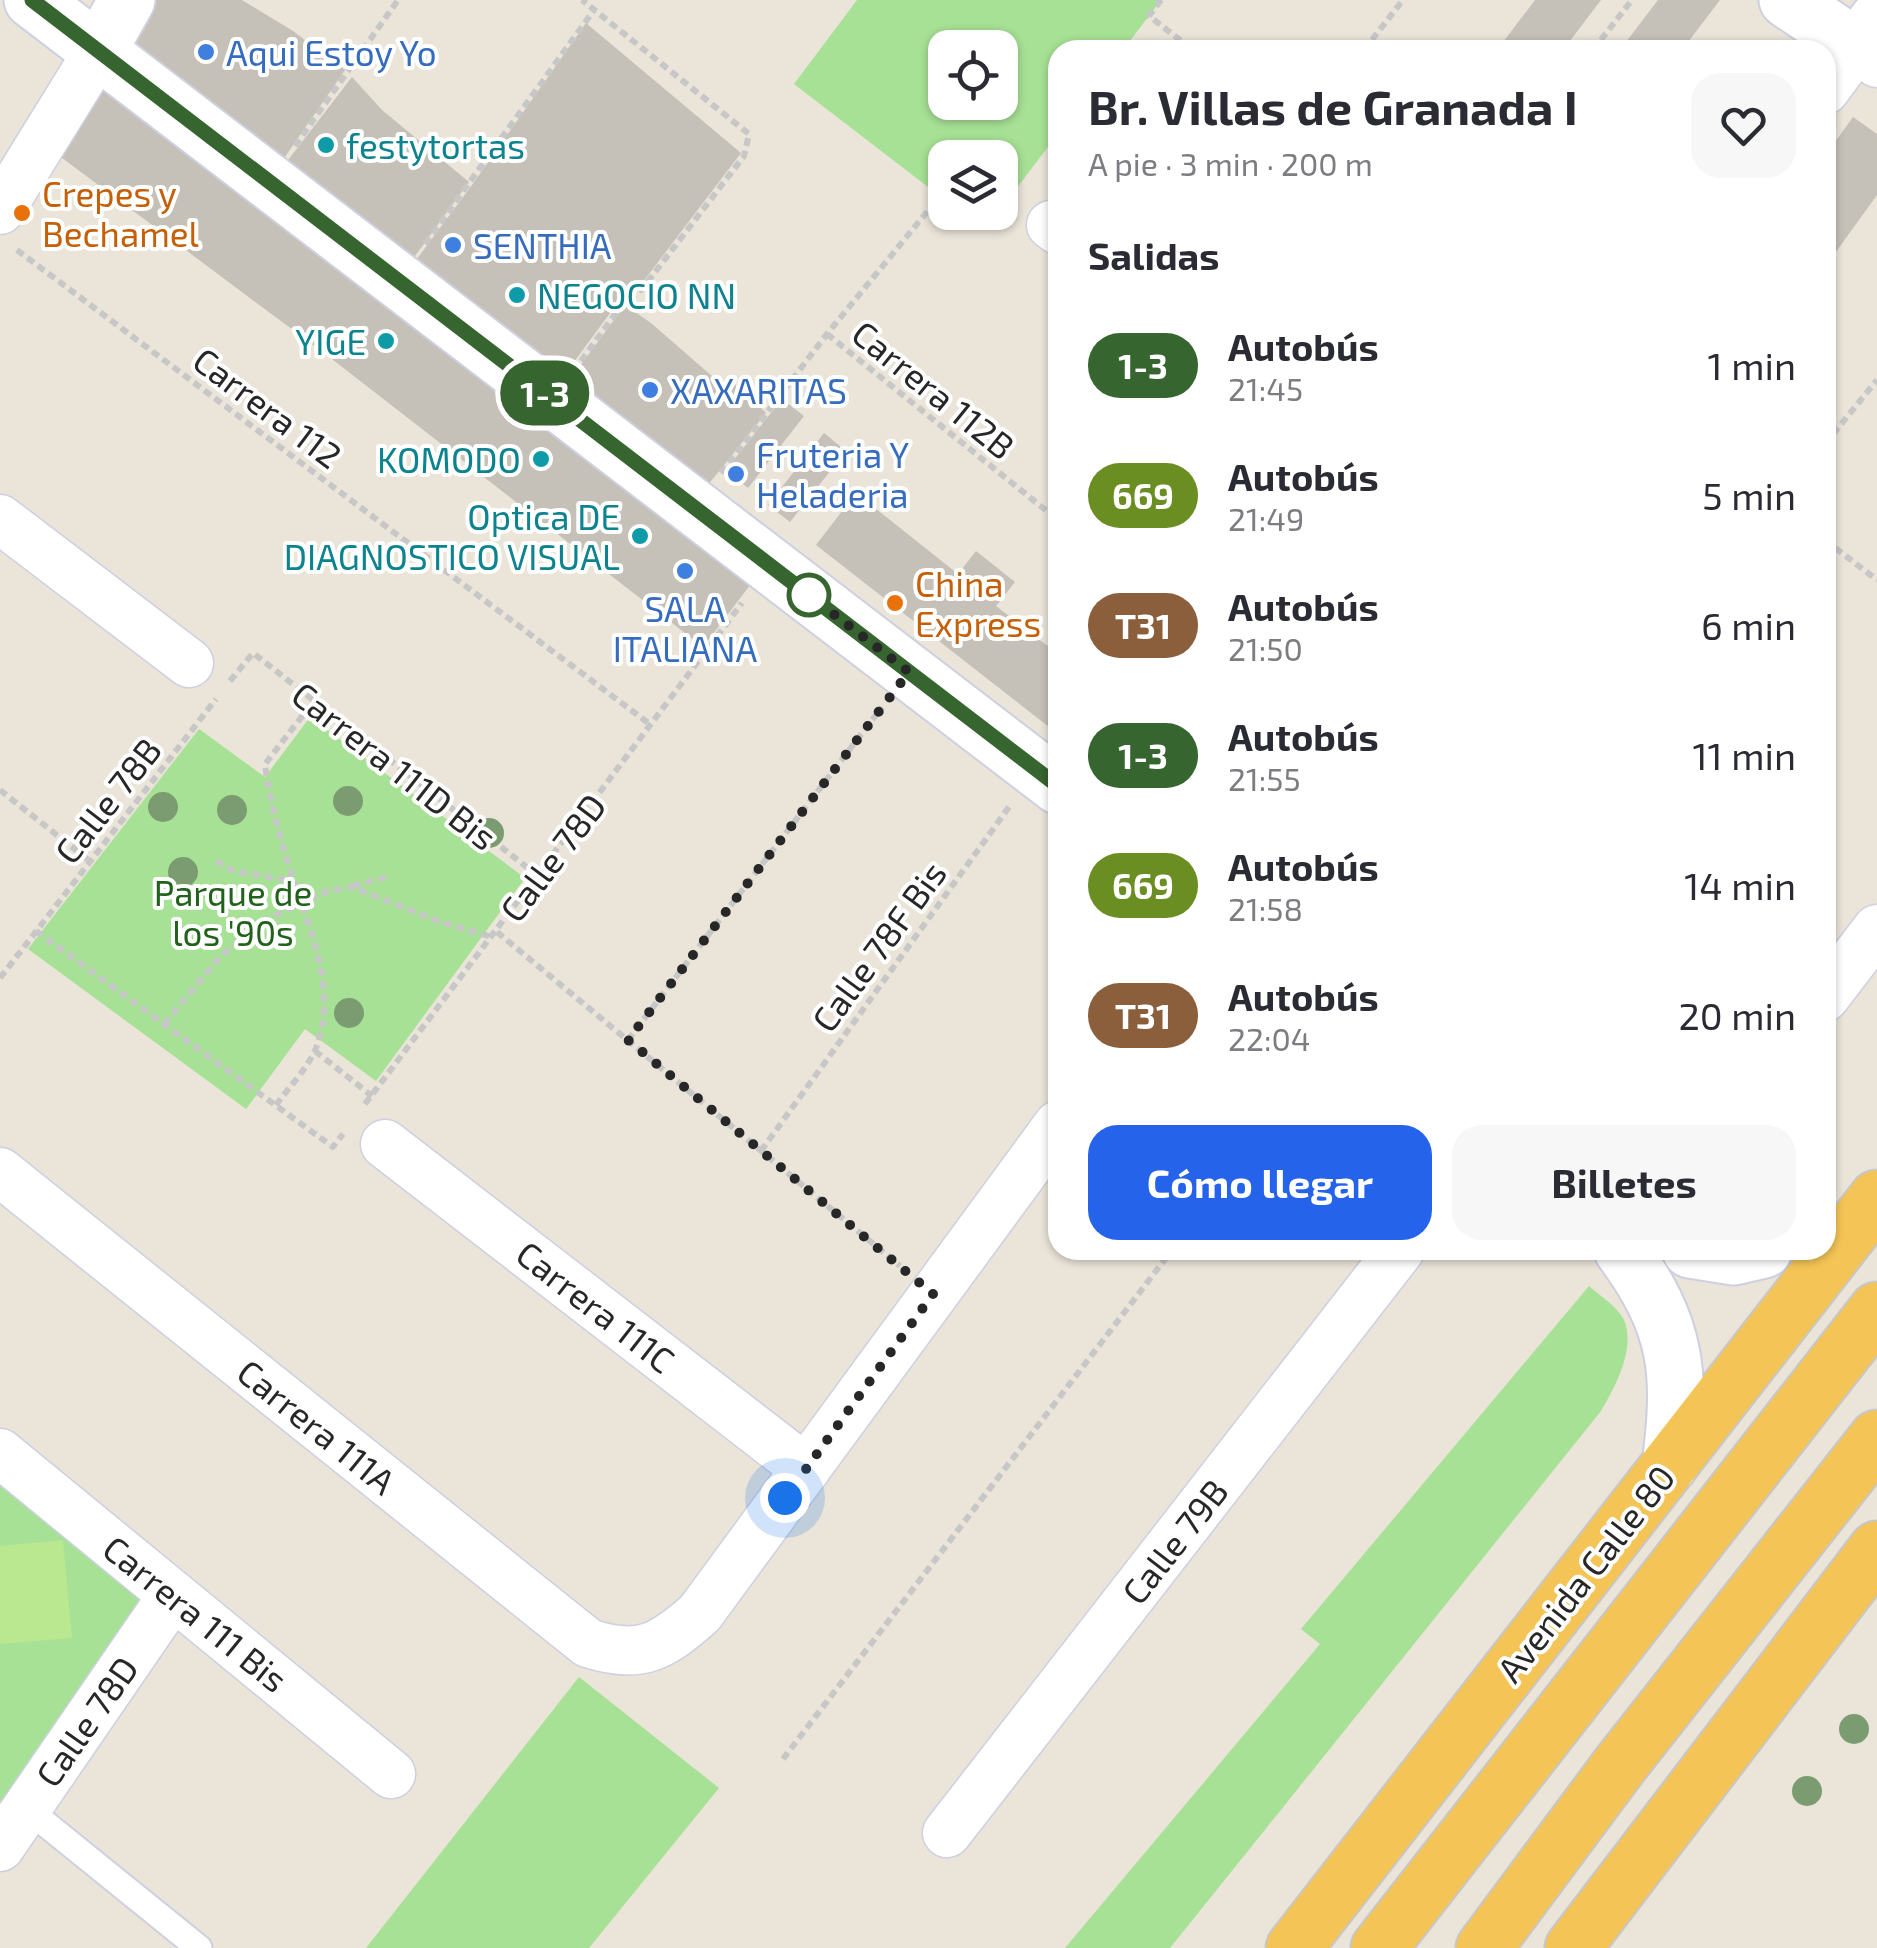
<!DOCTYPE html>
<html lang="es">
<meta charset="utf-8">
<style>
:root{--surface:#fff;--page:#f7f7f7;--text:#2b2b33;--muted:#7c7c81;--accent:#2563eb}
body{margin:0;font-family:"Exo 2",sans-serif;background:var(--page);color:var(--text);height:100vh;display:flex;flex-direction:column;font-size:38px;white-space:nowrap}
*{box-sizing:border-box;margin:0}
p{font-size:32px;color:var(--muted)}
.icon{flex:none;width:55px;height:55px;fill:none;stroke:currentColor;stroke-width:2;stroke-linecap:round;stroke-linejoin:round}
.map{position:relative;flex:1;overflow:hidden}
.panel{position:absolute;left:1048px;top:40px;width:788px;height:1220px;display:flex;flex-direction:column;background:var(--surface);border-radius:30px;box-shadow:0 2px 8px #0004}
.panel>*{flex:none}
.badge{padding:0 20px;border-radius:32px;font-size:35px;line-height:65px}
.fabs{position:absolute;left:928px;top:30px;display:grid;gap:20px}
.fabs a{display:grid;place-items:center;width:90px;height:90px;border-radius:20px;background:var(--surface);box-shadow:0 2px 8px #0004;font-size:50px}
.you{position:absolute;width:50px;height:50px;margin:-25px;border:8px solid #fff;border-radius:50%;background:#1a73e8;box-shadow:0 0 0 15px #1a73e833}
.map>.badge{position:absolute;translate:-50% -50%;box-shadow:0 0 0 5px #fff}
h2{padding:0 40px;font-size:38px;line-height:90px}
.round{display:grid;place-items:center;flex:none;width:105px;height:105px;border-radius:30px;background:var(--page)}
.summary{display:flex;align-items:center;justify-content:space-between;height:170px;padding:0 40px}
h1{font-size:48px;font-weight:700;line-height:75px}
.button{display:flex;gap:20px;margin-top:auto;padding:20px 40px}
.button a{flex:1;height:115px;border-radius:30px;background:var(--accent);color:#fff;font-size:40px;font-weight:700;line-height:115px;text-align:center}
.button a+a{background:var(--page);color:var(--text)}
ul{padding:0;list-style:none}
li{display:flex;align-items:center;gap:30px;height:130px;padding:0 40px}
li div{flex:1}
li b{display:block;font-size:38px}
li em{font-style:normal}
li .badge{min-width:110px;font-weight:700;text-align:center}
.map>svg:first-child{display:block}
.green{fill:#a7e195;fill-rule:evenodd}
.pitch{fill:#bae891}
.building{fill:#c5c1b9}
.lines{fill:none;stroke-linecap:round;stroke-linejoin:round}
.service-casing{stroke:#ced0e1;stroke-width:29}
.minor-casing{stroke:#ced0e1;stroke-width:51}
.tertiary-casing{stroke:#ced0e1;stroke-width:59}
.trunk-casing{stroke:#c7c7c7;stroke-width:59}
.path{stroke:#c7c7c7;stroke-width:6;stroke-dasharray:8 5;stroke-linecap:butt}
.service{stroke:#fff;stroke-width:25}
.minor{stroke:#fff;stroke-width:48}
.tertiary{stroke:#fff;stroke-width:55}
.trunk{stroke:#f4c456;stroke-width:55}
.tree{fill:#7b9c70}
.line-casing{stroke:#fff;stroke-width:22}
.line{stroke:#36652f;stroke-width:15}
.walk{stroke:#272727;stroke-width:10;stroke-dasharray:0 18}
.shop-dot{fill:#3f7fe0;stroke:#fff;stroke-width:4}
.culture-dot{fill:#0f9aa8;stroke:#fff;stroke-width:4}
.food-dot{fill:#e8710a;stroke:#fff;stroke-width:4}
.stop-dot{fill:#fff;stroke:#36652f;stroke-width:5}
.labels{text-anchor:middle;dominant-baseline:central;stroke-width:8;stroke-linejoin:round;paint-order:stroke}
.shop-label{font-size:35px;fill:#366cbe;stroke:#fff;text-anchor:start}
.culture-label{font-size:35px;fill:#0d838f;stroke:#fff;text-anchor:end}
.food-label{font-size:35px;fill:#c56008;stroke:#fff;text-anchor:start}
.street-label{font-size:35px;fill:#272727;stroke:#fff}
.park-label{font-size:35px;fill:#21621a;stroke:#fff}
</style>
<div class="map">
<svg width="1877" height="1948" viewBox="0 0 1877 1948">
<rect width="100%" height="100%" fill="#eae4d9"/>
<g class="green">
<path d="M857 0H1161L1123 50H1058L1057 135 1000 210V158H945V200L794 84ZM945 48H1000V102H945Z"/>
<path d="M310 717 525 878 376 1081 305 1029 246 1109 28 949 199 729 265 777Z"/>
<path d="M1589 1286C1599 1295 1619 1308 1624 1320 1636 1349 1615 1387 1601 1411L1170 1948H1065L1320 1644 1301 1629Z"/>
<path d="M0 1472 144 1597 0 1818Z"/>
<path d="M579 1677 719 1788 589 1948H366Z"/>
</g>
<path class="pitch" d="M63 1540 72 1638 0 1644V1546Z"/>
<g class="building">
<path d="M138 0H242L293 31 345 70 269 180 104 53Z"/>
<path d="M1535 0H1601L1563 50H1497Z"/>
<path d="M1658 0H1720L1682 50H1620Z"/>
<path d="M586 23 741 153 639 287 619 301 551 393 402 279 472 185Z"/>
<path d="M1717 40 1729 50H1709Z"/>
<path d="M100 52 763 568 703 647 328 356 46 146Z"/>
<path d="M352 77 382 110 469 182 399 278 272 181Z"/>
<path d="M1853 117 1877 134V195L1825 267V156Z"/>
<path d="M625 305 651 323 713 377 740 387 766 413 699 496 566 385Z"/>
<path d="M782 399 804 416 748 488 726 470Z"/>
<path d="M824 433 846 451 790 522 768 505Z"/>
<path d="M856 493 958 574 976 551 1015 582 996 606 1058 654V734L816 545Z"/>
</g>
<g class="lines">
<g class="service-casing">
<path id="service" d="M26 1808 199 1948"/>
</g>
<g class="minor-casing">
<g id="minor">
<path d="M1825 90 1857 47 1877 63"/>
<path d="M0 210 99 50"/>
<path d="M1051 225 1058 230"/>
<path d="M0 519 189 663"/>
<path d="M1825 997 1877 929"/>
<path d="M385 1144 806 1469"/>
<path d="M0 1172 588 1643C639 1660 661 1648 700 1613L1058 1125"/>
<path d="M0 1453 391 1774"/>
<path d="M947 1833 1400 1250"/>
<path d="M0 1847 173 1595"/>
</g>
</g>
<g class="tertiary-casing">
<g id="tertiary">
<path d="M32 0 1058 786"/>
<path d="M1787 0 1857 47 1877 20"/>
<path d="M99 50 127 0"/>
<path d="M1622 1250C1678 1326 1682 1373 1670 1465"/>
<path d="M1690 1250 1734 1257 1764 1250"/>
</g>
</g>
<g class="trunk-casing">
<g id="trunk">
<path d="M1294 1948 1877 1198"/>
<path d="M1379 1948 1877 1310"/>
<path d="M1484 1948 1619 1766 1877 1438"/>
<path d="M1573 1948 1877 1549"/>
</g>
</g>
<g class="path">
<path d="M1161 0 1149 16 1193 50"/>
<path d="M1364 50 1403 0"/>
<path d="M1593 50 1632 0"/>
<path d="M295 146 398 0"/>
<path d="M425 244 594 10"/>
<path d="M17 250 651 725"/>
<path d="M827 334 1058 520"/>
<path d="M581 361 621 306 642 289 744 156 749 134 582 0"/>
<path d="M1825 444 1877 380"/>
<path d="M721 473 827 334 940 196"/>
<path d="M1825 540 1877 580"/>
<path d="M230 681 253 653 538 876"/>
<path d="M0 790 91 862"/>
<path d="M216 861 234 871 294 881"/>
<path d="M353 886 386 877"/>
<path d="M36 931 333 1147 343 1134"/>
<path d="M497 932 900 1266"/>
<path d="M0 978 216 699"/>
<path d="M164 1024 219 958 263 921 328 891 352 887 443 923 492 937"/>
<path d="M628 1040 882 707"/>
<path d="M315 1051 372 1096"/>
<path d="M365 1104 742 603"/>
<path d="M276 1105C289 1087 308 1068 316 1048 338 989 310 931 292 876 280 838 270 803 265 764L314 701"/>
<path d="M761 1151 1009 807"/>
<path d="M783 1759 1172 1250"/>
</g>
<use href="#service" class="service"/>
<use href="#minor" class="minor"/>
<use href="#tertiary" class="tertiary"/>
<use href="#trunk" class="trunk"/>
</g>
<g class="tree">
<circle cx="348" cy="801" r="15"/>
<circle cx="163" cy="807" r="15"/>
<circle cx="232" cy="810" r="15"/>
<circle cx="489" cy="833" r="15"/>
<circle cx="183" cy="872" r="15"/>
<circle cx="349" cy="1013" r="15"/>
<circle cx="1854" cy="1729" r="15"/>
<circle cx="1807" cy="1791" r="15"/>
</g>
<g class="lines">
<g class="line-casing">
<path id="line" d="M32 0 1058 786"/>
</g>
<use href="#line" class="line"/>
<path class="walk" d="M785 1498 933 1294 628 1040 909 672 809 595"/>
</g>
<g class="shop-dot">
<circle cx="206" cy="52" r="10"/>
<circle cx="453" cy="245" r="10"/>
<circle cx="650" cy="390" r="10"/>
<circle cx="736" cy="474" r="10"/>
<circle cx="685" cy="571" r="10"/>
</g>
<g class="culture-dot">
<circle cx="326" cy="145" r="10"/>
<circle cx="517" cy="295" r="10"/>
<circle cx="386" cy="341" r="10"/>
<circle cx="541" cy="459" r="10"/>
<circle cx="640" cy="536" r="10"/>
</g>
<g class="food-dot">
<circle cx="22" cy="213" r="10"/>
<circle cx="895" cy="603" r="10"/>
</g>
<circle class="stop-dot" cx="809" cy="595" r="20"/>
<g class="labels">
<g class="shop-label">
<text x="226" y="52">Aqui Estoy Yo</text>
<text x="473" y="245">SENTHIA</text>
<text x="670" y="390">XAXARITAS</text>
<text x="756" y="454">Fruteria Y<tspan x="756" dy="40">Heladeria</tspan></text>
<text x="685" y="608" text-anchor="middle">SALA<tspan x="685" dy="40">ITALIANA</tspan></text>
</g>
<g class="culture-label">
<text x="346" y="145" text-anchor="start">festytortas</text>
<text x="537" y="295" text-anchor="start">NEGOCIO NN</text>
<text x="366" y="341">YIGE</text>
<text x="521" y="459">KOMODO</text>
<text x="620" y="516">Optica DE<tspan x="620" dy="40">DIAGNOSTICO VISUAL</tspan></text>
</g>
<g class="food-label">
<text x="42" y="193">Crepes y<tspan x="42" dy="40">Bechamel</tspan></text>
<text x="915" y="583">China<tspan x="915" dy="40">Express</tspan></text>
</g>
<g class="street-label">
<text transform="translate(934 389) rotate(39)">Carrera 112B</text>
<text transform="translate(268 407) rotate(37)">Carrera 112</text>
<text transform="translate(395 765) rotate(38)">Carrera 111D Bis</text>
<text transform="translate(107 800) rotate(-52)">Calle 78B</text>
<text transform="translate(552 857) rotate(-53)">Calle 78D</text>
<text transform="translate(878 946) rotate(-54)">Calle 78F Bis</text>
<text transform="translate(596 1306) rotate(38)">Carrera 111C</text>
<text transform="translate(317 1426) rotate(39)">Carrera 111A</text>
<text transform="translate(1174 1541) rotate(-52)">Calle 79B</text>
<text transform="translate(1585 1573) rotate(-52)">Avenida Calle 80</text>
<text transform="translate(196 1613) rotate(39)">Carrera 111 Bis</text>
<text transform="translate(86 1721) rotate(-55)">Calle 78D</text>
</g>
<g class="park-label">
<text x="233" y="892">Parque de<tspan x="233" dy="40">los '90s</tspan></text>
</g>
</g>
</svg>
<div class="fabs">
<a><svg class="icon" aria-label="locate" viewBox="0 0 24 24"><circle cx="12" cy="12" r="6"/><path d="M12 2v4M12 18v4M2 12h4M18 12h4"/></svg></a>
<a><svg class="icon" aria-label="layers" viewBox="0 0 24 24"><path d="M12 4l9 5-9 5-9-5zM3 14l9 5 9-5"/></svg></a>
</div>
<div class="you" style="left:785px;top:1498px"></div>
<b class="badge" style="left:545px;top:393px;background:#36652f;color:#fff">1-3</b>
<section class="panel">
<div class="summary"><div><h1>Br. Villas de Granada I</h1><p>A pie · 3 min · 200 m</p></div><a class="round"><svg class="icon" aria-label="heart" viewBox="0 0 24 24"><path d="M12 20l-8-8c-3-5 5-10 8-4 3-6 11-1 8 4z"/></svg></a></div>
<h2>Salidas</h2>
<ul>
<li><span class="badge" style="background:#36652f;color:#fff">1-3</span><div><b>Autobús</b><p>21:45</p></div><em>1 min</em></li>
<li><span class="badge" style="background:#6b8e23;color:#fff">669</span><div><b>Autobús</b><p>21:49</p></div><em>5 min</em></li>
<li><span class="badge" style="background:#8b5e3c;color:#fff">T31</span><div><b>Autobús</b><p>21:50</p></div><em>6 min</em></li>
<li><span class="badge" style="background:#36652f;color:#fff">1-3</span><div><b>Autobús</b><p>21:55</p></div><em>11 min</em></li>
<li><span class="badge" style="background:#6b8e23;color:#fff">669</span><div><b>Autobús</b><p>21:58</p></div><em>14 min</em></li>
<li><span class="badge" style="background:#8b5e3c;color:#fff">T31</span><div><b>Autobús</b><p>22:04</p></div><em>20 min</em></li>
</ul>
<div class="button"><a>Cómo llegar</a><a>Billetes</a></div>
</section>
</div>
